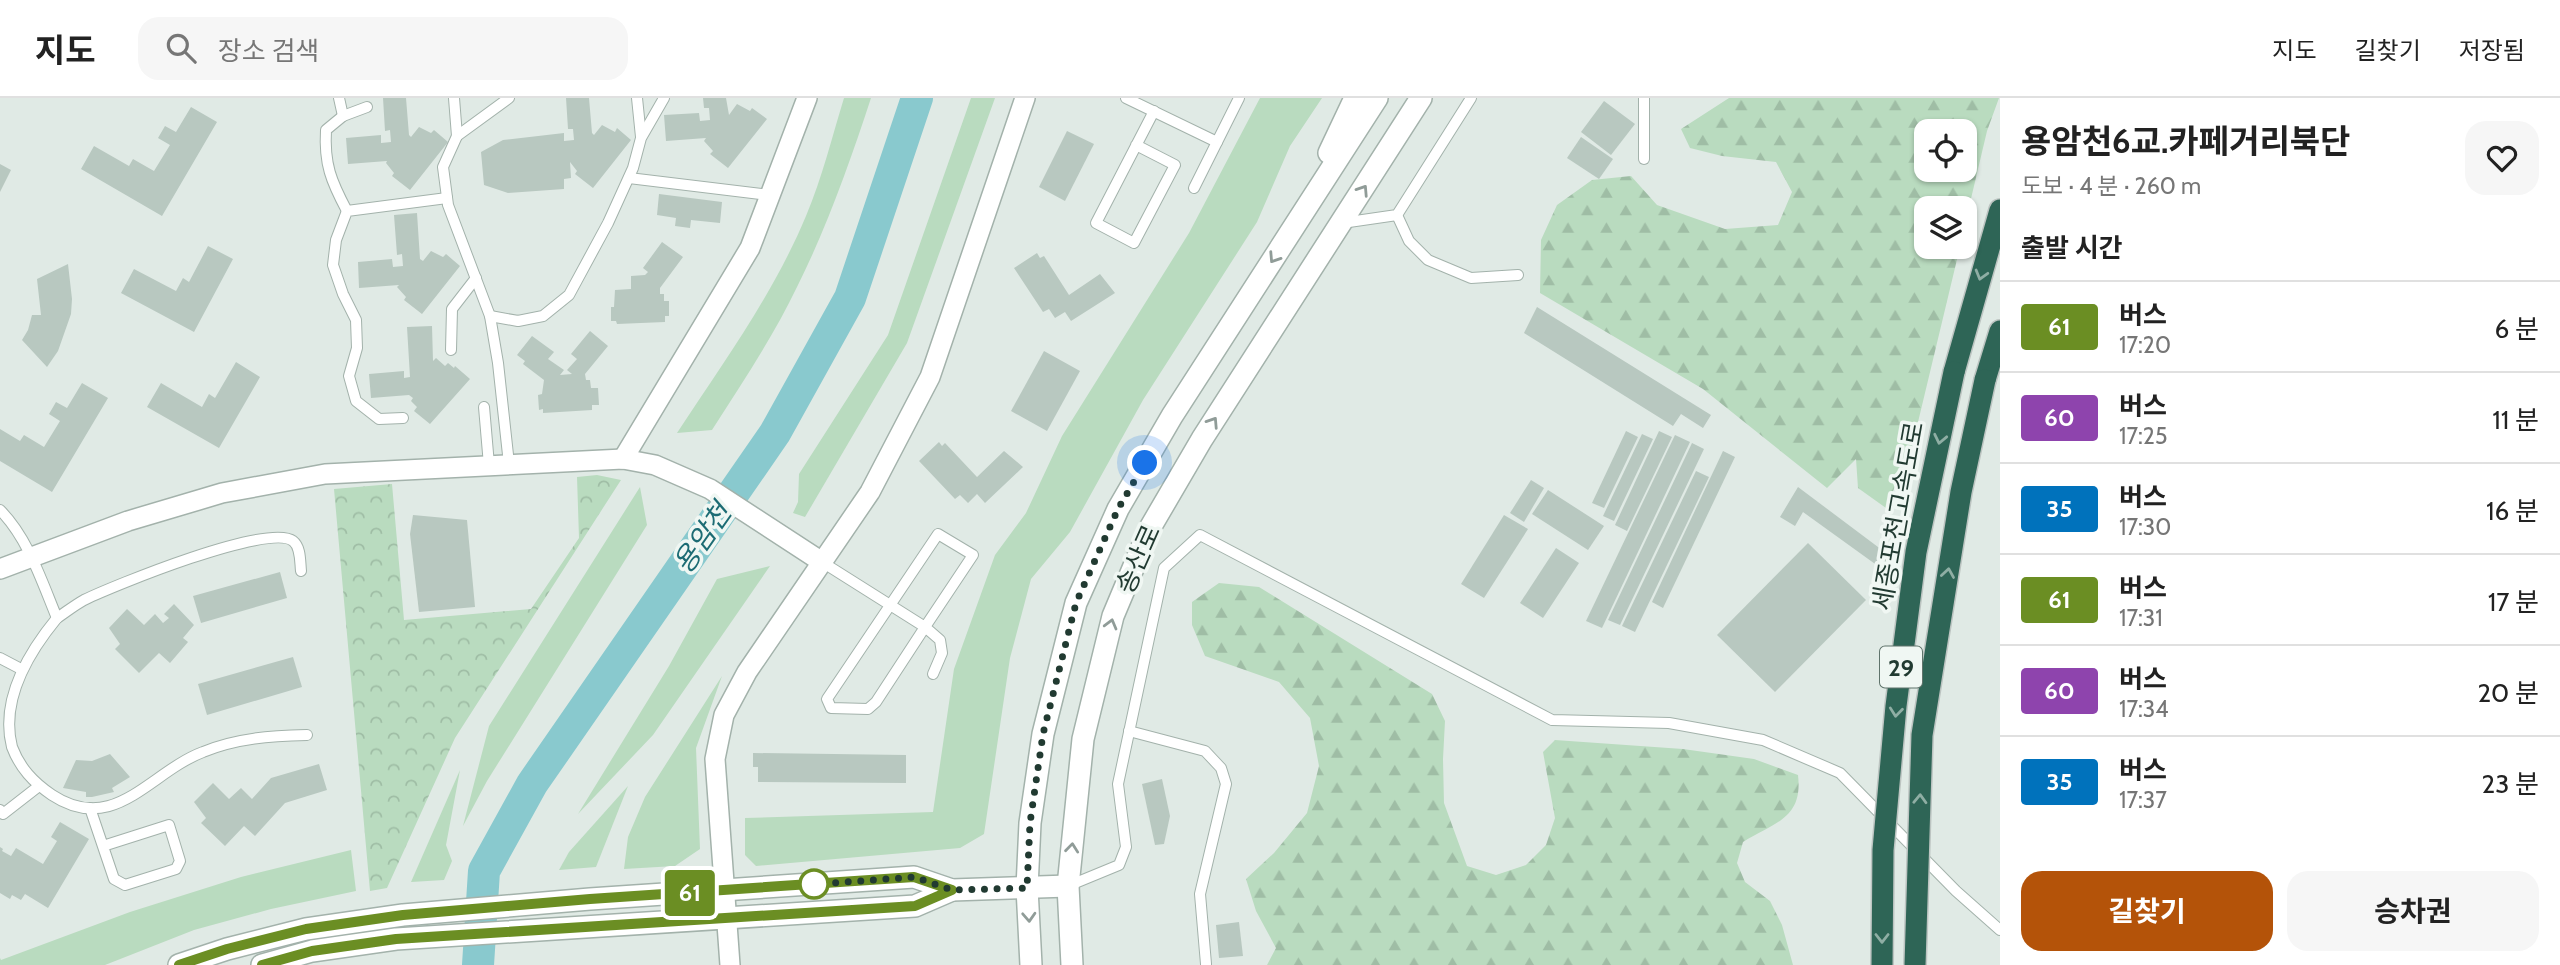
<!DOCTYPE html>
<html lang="ko">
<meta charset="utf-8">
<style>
:root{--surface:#fff;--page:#f6f6f6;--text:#222;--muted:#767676;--line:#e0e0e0;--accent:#b45309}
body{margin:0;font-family:Cabin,"Noto Sans KR",sans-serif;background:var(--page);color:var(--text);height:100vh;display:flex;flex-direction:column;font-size:26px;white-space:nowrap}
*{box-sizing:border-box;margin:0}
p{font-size:23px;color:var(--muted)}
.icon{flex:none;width:38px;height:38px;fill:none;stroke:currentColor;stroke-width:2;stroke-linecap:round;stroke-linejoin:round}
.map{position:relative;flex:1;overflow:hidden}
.drawer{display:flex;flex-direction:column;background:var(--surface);width:560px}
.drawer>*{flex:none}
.badge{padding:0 14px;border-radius:5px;font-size:24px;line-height:46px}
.controls{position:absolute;left:1914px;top:21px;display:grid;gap:14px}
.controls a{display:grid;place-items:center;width:63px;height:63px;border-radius:14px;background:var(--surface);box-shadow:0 2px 5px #0004;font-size:35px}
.you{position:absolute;width:35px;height:35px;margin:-18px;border:5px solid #fff;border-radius:50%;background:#1a73e8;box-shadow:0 0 0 10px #1a73e833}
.map>.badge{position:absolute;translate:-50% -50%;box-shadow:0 0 0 4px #fff}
h2{padding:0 21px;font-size:26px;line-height:63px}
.round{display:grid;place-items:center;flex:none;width:74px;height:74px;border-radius:21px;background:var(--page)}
.overview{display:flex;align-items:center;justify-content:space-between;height:119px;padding:0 21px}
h1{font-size:33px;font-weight:700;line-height:52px}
.button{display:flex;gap:14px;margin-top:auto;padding:14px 21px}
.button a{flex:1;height:80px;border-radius:21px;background:var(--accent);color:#fff;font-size:28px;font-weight:700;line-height:80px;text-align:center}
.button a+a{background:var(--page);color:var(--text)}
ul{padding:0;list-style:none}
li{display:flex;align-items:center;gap:21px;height:91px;padding:0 21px;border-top:2px solid var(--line)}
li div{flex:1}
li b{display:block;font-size:26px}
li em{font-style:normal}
li .badge{min-width:77px;font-weight:700;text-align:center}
header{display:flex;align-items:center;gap:42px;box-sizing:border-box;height:98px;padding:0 35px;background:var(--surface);border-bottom:2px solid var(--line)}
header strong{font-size:33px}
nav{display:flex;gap:38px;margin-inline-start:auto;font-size:24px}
.search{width:490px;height:63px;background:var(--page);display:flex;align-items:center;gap:18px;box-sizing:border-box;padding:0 24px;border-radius:21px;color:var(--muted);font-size:26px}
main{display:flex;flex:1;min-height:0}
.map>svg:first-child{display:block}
.green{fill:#b9dbbf}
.forest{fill:url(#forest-firs);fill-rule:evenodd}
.park{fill:url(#park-crowns)}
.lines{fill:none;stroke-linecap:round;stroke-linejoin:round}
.river{stroke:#89c9ce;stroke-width:32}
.building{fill:#b8c8c0}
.service-casing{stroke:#a3b2ab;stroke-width:12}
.minor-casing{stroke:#a3b2ab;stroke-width:22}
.tertiary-casing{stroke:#a3b2ab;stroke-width:24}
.motorway-casing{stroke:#bcc4c1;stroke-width:24}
.service{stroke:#fff;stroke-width:10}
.minor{stroke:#fff;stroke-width:19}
.tertiary{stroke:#fff;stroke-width:21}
.motorway{stroke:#2e6556;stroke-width:21}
.motorway-bridge-casing{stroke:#bcc4c1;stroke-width:24;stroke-linecap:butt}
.motorway-bridge{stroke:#2e6556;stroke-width:21}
.oneway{stroke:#909c98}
.oneway2{stroke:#8faea4}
.line-casing{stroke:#fff;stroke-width:16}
.line{stroke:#6b8e23;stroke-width:10}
.walk{stroke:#213a31;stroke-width:7;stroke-dasharray:0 12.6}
.stop-dot{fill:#fff;stroke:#6b8e23;stroke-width:3.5}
.labels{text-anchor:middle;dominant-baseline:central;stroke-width:7;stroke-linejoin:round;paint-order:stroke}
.shield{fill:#f0f7f3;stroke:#5f736b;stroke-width:2}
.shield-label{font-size:24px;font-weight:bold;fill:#213a31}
.street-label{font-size:26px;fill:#213a31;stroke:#f0f7f3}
.water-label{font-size:28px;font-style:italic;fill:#1d6c74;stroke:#f0f7f3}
</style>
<header>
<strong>지도</strong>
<div class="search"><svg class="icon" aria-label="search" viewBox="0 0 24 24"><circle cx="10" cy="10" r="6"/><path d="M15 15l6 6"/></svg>장소 검색</div>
<nav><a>지도</a><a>길찾기</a><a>저장됨</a></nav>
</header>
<main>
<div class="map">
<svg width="2000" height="867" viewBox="0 0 2000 867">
<defs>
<pattern id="forest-firs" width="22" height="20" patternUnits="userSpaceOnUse" patternTransform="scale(1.75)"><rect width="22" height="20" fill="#b9dbbf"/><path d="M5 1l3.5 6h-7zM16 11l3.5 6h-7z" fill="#9fbda5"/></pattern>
<pattern id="park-crowns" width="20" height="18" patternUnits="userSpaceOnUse" patternTransform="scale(1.75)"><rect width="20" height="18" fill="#b9dbbf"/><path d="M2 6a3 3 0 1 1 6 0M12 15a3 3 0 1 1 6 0" fill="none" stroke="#9fbda5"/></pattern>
</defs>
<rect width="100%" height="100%" fill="#e0eae5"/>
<g class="green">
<path d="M844 0H871C850 64 827 129 797 189 773 239 742 285 712 332L677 335C723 265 774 195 806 118 822 80 832 39 844 0Z"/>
<path d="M971 0H995L907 245 805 419 793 415 798 404 799 376 888 237Z"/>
<path d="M1260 0H1322L1290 48 1257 124 1143 302 1070 434 1031 481 1010 560 984 736 960 750 756 768 745 757V720L933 714 954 571 995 457 1026 415 1062 338 1189 135Z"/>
<path d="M640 389 647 427 487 683 463 728 489 628Z"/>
<path d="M770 468 653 637 578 716 669 568 717 481Z"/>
<path d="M722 578 696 650 700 751 675 768 624 771 628 739 645 699Z"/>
<path d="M460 672 446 747 452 763 444 782 411 784Z"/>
<path d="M628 688 596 769 559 772 569 754Z"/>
<path d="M351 752 356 793 271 811 194 832 105 867H0V860L1 862 130 814 241 779Z"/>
</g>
<g class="forest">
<path d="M1729 0H1999L1987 33 1965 126V110H1927V149H1960L1913 345 1886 410 1858 390 1856 361 1827 390 1703 291 1540 195 1541 142 1557 107 1592 82 1631 78 1657 107 1725 131 1778 127 1792 94 1776 64 1722 58 1690 50 1681 31ZM1927 33H1965V72H1927Z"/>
<path d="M1219 485 1259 489 1432 596 1445 623 1443 661 1444 705 1467 768 1496 777 1526 767 1546 747 1555 720 1543 654 1555 642 1683 651 1754 661 1798 677C1803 720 1776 724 1743 744L1737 765 1745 784 1770 803 1782 827 1793 867H1267L1276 850 1256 813 1246 781 1274 755 1307 715 1319 668 1310 620 1279 584 1205 558 1192 527V504Z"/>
</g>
<path class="park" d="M597 377 621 382 455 640 387 790 370 793 334 391 392 386 404 522 531 511 579 440 577 379Z"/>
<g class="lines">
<path class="river" d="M478 867 484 773 532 686 775 335 850 200 917 0"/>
</g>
<g class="building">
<path d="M383 0H406L409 37 411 39 419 29 431 35 434 32 448 44 410 92 392 78 394 75 386 65 387 63 348 66 346 40 381 37V45L391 44 390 32 385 33Z"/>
<path d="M566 0H589L592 35 594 37 602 27 615 34 617 30 631 42 593 90 575 76 577 73 570 64 571 80 564 81V91L508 95 484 87 481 54 503 42 564 35V43L574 42 573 31H568Z"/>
<path d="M703 0H726L729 17 737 6 750 13 752 10 767 21 728 70 710 56 713 53 704 43 706 40 666 43 664 17 699 15 700 23 710 22 709 10H704Z"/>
<path d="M1604 3 1635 26 1611 57 1581 34Z"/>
<path d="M191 9 217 24 162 118 81 71 94 48 129 68 133 61 154 73 170 47 158 40 165 28 176 34Z"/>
<path d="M1067 33 1094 46 1065 103 1039 89Z"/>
<path d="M1581 39 1613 61 1599 81 1567 60Z"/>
<path d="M0 66 11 72 0 94Z"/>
<path d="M659 96 722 104 720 125 691 122 690 130 675 128 676 120 657 117Z"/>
<path d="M417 115 420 161 423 163 431 153 443 159 446 156 460 168 422 216 404 202 406 199 397 189 399 187 359 190 358 164 392 161 393 169 403 168 402 156 397 157 394 117Z"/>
<path d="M662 144 683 159 660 190V196H664V203H669V218H665V224L617 226 616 223H611V209H614L615 192 631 191V178L645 177 648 174 643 170Z"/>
<path d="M208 148 233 161 194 234 121 195 134 171 176 193 183 180 189 184Z"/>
<path d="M1037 155 1040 160 1044 158 1069 197 1100 176 1115 195 1071 223 1065 214 1055 220 1049 211 1043 214 1014 170Z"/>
<path d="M68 166 72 201 71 216 58 253 47 269 22 242 28 232 32 217H41L37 181Z"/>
<path d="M1537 209 1711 317 1703 330 1681 316 1673 328 1524 235Z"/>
<path d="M432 228 433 263 436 260 445 268 448 265 454 270 455 268 470 281 430 326 414 313 417 309 411 303 413 300 409 297 371 300 369 276 404 273V280L410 279 407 229Z"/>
<path d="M590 233 608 248 585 276 586 282H590L591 290H598L599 307H592V312L543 315V311L539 312 538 297 542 296 544 282 523 266 525 263 517 257 532 238 554 254 548 261 564 272 560 277 572 276 567 272 577 261 571 256Z"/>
<path d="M1044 253 1080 273 1047 333 1011 313Z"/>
<path d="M236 264 260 279 219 350 147 309 161 285 202 309 209 296 215 300Z"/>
<path d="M82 285 108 300 52 394 0 363V331L20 343 24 337 44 349 60 323 49 316 56 304 67 310Z"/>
<path d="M1626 333 1638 339 1604 410 1592 405Z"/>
<path d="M1659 333 1672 339 1627 433 1615 427Z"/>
<path d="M1642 336 1653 341 1614 423 1603 418Z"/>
<path d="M1675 337 1690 344 1602 530 1586 523Z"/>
<path d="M939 344 942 348 945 345 977 379 1004 353 1023 369 985 405 977 396 968 405 960 397 955 401 919 363Z"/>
<path d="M1692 345 1704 351 1620 527 1608 522Z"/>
<path d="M1723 353 1735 359 1663 510 1652 504Z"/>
<path d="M1696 373 1709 379 1635 534 1622 528Z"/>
<path d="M1531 382 1544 390 1524 424 1510 415Z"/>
<path d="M1798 389 1898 464 1889 476 1803 414 1795 428 1780 419Z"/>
<path d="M1548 392 1604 428 1588 452 1532 416Z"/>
<path d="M413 417 467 422 475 509 419 514 410 436Z"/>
<path d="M1504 417 1528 431 1484 500 1461 486Z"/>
<path d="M1808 445 1866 502 1775 594 1717 537Z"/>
<path d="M1556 450 1579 465 1543 520 1520 505Z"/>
<path d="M280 474 287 500 201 525 193 498Z"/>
<path d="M174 506 194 527 183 540 188 544 170 565 159 555 139 575 115 551 120 546 109 530 127 511 144 527 155 516 163 525 169 520 164 516Z"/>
<path d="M293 559 302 589 207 617 198 586Z"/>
<path d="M753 655 906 657V685L758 684V669H753Z"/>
<path d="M110 656 130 679 112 690 114 694 92 699H86V694L63 690 76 662 92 663Z"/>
<path d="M319 666 327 692 285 705 255 738 244 728 225 748 201 725 206 720 194 704 213 685 229 701 241 690 252 701 271 680Z"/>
<path d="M1162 681 1170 718 1164 746 1155 747 1142 686Z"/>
<path d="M60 724 89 741 48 810 25 796 21 802 12 797 10 801 0 795V749L3 751 2 753 11 758 16 750 43 766 57 743 51 739Z"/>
<path d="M1239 824 1243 858 1219 860 1216 827Z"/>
</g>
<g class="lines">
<g class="service-casing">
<g id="service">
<path d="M339 0 343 18"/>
<path d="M454 0 457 38"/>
<path d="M509 0 457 38 443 69 448 107 490 218 498 265 509 366"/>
<path d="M637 0 641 39"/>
<path d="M1126 0 1217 44 1239 0"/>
<path d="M1644 0V61"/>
<path d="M1136 47 1175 67 1134 145 1096 125 1154 13"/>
<path d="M629 80 769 97"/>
<path d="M1194 90 1217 44"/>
<path d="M347 113C331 83 324 66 326 32L343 18 367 9"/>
<path d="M1397 117 1409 143 1428 162 1471 180 1518 177"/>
<path d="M1342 125 1397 117 1471 0"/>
<path d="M490 218 518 223 543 218 569 197 608 125 633 70 641 40 664 0"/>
<path d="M451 252 452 211 476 180"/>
<path d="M484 309 489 367"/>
<path d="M403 320 379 321 356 303 349 278 357 250 356 222 343 196 333 167 336 142 347 113 447 100"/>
<path d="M0 412C28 440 42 484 57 520 66 514 75 507 84 502 113 488 269 424 293 443 301 449 300 464 301 473"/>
<path d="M822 464 925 529 973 457 938 436 827 601 831 610 868 611 876 604 925 529 940 542 942 555 933 576"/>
<path d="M57 520C29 554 0 602 12 649 20 670 33 684 52 697 114 738 150 674 203 654 237 640 271 638 307 637"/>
<path d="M0 560 21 571"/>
<path d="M1129 633 1205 653 1221 670 1226 686 1200 796 1206 866"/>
<path d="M90 710 114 781 125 787 176 771 180 763 169 727 103 748"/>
<path d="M0 712 3 716 39 688"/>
<path d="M1068 788 1119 767 1126 749 1118 686 1164 470 1200 437 1552 622 1669 625 1763 642 1840 675 1956 793 2000 832"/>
</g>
</g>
<g class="minor-casing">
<g id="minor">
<path d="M623 361 750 150 807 0"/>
<path d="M0 471 128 423 222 395 325 376 623 361 655 367 710 391 822 464"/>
<path d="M730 867 715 661 724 617 747 574 870 394 930 279 1025 0"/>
</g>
</g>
<g class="tertiary-casing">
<g id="tertiary">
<path d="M1329 55 1355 0"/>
<path d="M179 867 227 851 306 831 403 817 590 801 914 779 952 792 1068 788"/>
<path d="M262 867 312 853 396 841 915 808 952 792"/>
<path d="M1031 867 1027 790 1030 725 1043 636 1076 505 1118 411 1172 318 1377 0"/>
<path d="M1072 867 1068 788 1083 641 1113 518 1150 430 1202 341 1421 0"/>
</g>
</g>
<g class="motorway-casing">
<g id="motorway">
<path d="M1954 274 2000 112"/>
<path d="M1985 282 2000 233"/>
</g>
</g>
<use href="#service" class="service"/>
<use href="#minor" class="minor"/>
<use href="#tertiary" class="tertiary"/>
<use href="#motorway" class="motorway"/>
<g class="motorway-bridge-casing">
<g id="motorway-bridge">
<path d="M1882 867 1883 752 1896 608 1916 454 1954 274"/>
<path d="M1915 867 1922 637 1961 394 1985 282"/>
</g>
</g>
<use href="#motorway-bridge" class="motorway-bridge"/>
</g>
<defs><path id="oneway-chevron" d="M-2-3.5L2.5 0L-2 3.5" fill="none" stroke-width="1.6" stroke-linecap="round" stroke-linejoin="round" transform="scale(1.75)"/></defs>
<g class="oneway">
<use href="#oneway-chevron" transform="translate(1363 92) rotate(-57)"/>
<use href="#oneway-chevron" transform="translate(1274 160) rotate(123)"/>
<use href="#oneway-chevron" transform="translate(1213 324) rotate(-57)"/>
<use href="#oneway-chevron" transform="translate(1111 526) rotate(-75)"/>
<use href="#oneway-chevron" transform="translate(1072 750) rotate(-84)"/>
<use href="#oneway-chevron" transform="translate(1029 819) rotate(87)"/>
</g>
<g class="oneway2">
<use href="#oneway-chevron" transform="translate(1981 177) rotate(106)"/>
<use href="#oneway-chevron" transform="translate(1940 341) rotate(102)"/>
<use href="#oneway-chevron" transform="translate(1948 475) rotate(-81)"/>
<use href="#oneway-chevron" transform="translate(1896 614) rotate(96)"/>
<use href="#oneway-chevron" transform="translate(1920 701) rotate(-88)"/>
<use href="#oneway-chevron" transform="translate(1882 840) rotate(90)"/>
</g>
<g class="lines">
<g class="line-casing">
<path id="line" d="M179 867 227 851 306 831 403 817 590 801 914 779 952 792 915 808 396 841 312 853 262 867"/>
</g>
<use href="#line" class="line"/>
<path class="walk" d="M814 786 806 787 914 779 952 792 1027 790 1030 725 1043 636 1076 505 1118 411 1145 365"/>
</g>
<circle class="stop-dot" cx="814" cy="786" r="14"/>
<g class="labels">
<rect class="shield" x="1880" y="548.5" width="42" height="41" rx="5"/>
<g class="shield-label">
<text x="1901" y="569">29</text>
</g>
<g class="street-label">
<text transform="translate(1898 418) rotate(-80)">세종포천고속도로</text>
<text transform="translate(1138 461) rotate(-66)">송산로</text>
</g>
<g class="water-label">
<text transform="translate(702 440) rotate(-55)">용암천</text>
</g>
</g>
</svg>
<div class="controls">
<a><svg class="icon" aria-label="locate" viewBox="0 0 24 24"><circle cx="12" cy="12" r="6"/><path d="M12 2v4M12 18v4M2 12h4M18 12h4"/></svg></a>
<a><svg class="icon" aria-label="layers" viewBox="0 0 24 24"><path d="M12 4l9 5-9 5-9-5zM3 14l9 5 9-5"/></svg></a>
</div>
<div class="you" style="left:1145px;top:365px"></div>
<b class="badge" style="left:690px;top:795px;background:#6b8e23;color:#fff">61</b>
</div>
<section class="drawer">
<div class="overview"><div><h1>용암천6교.카페거리북단</h1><p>도보 · 4 분 · 260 m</p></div><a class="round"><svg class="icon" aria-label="heart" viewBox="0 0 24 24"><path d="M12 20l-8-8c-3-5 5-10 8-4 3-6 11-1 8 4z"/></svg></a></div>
<h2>출발 시간</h2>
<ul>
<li><span class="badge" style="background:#6b8e23;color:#fff">61</span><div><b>버스</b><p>17:20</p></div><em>6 분</em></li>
<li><span class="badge" style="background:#8e44ad;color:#fff">60</span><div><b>버스</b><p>17:25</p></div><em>11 분</em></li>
<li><span class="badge" style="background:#0072bc;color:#fff">35</span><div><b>버스</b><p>17:30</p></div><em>16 분</em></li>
<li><span class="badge" style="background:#6b8e23;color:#fff">61</span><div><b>버스</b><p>17:31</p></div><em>17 분</em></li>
<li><span class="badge" style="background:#8e44ad;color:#fff">60</span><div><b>버스</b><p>17:34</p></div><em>20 분</em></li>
<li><span class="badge" style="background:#0072bc;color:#fff">35</span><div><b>버스</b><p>17:37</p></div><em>23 분</em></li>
</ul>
<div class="button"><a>길찾기</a><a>승차권</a></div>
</section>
</main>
